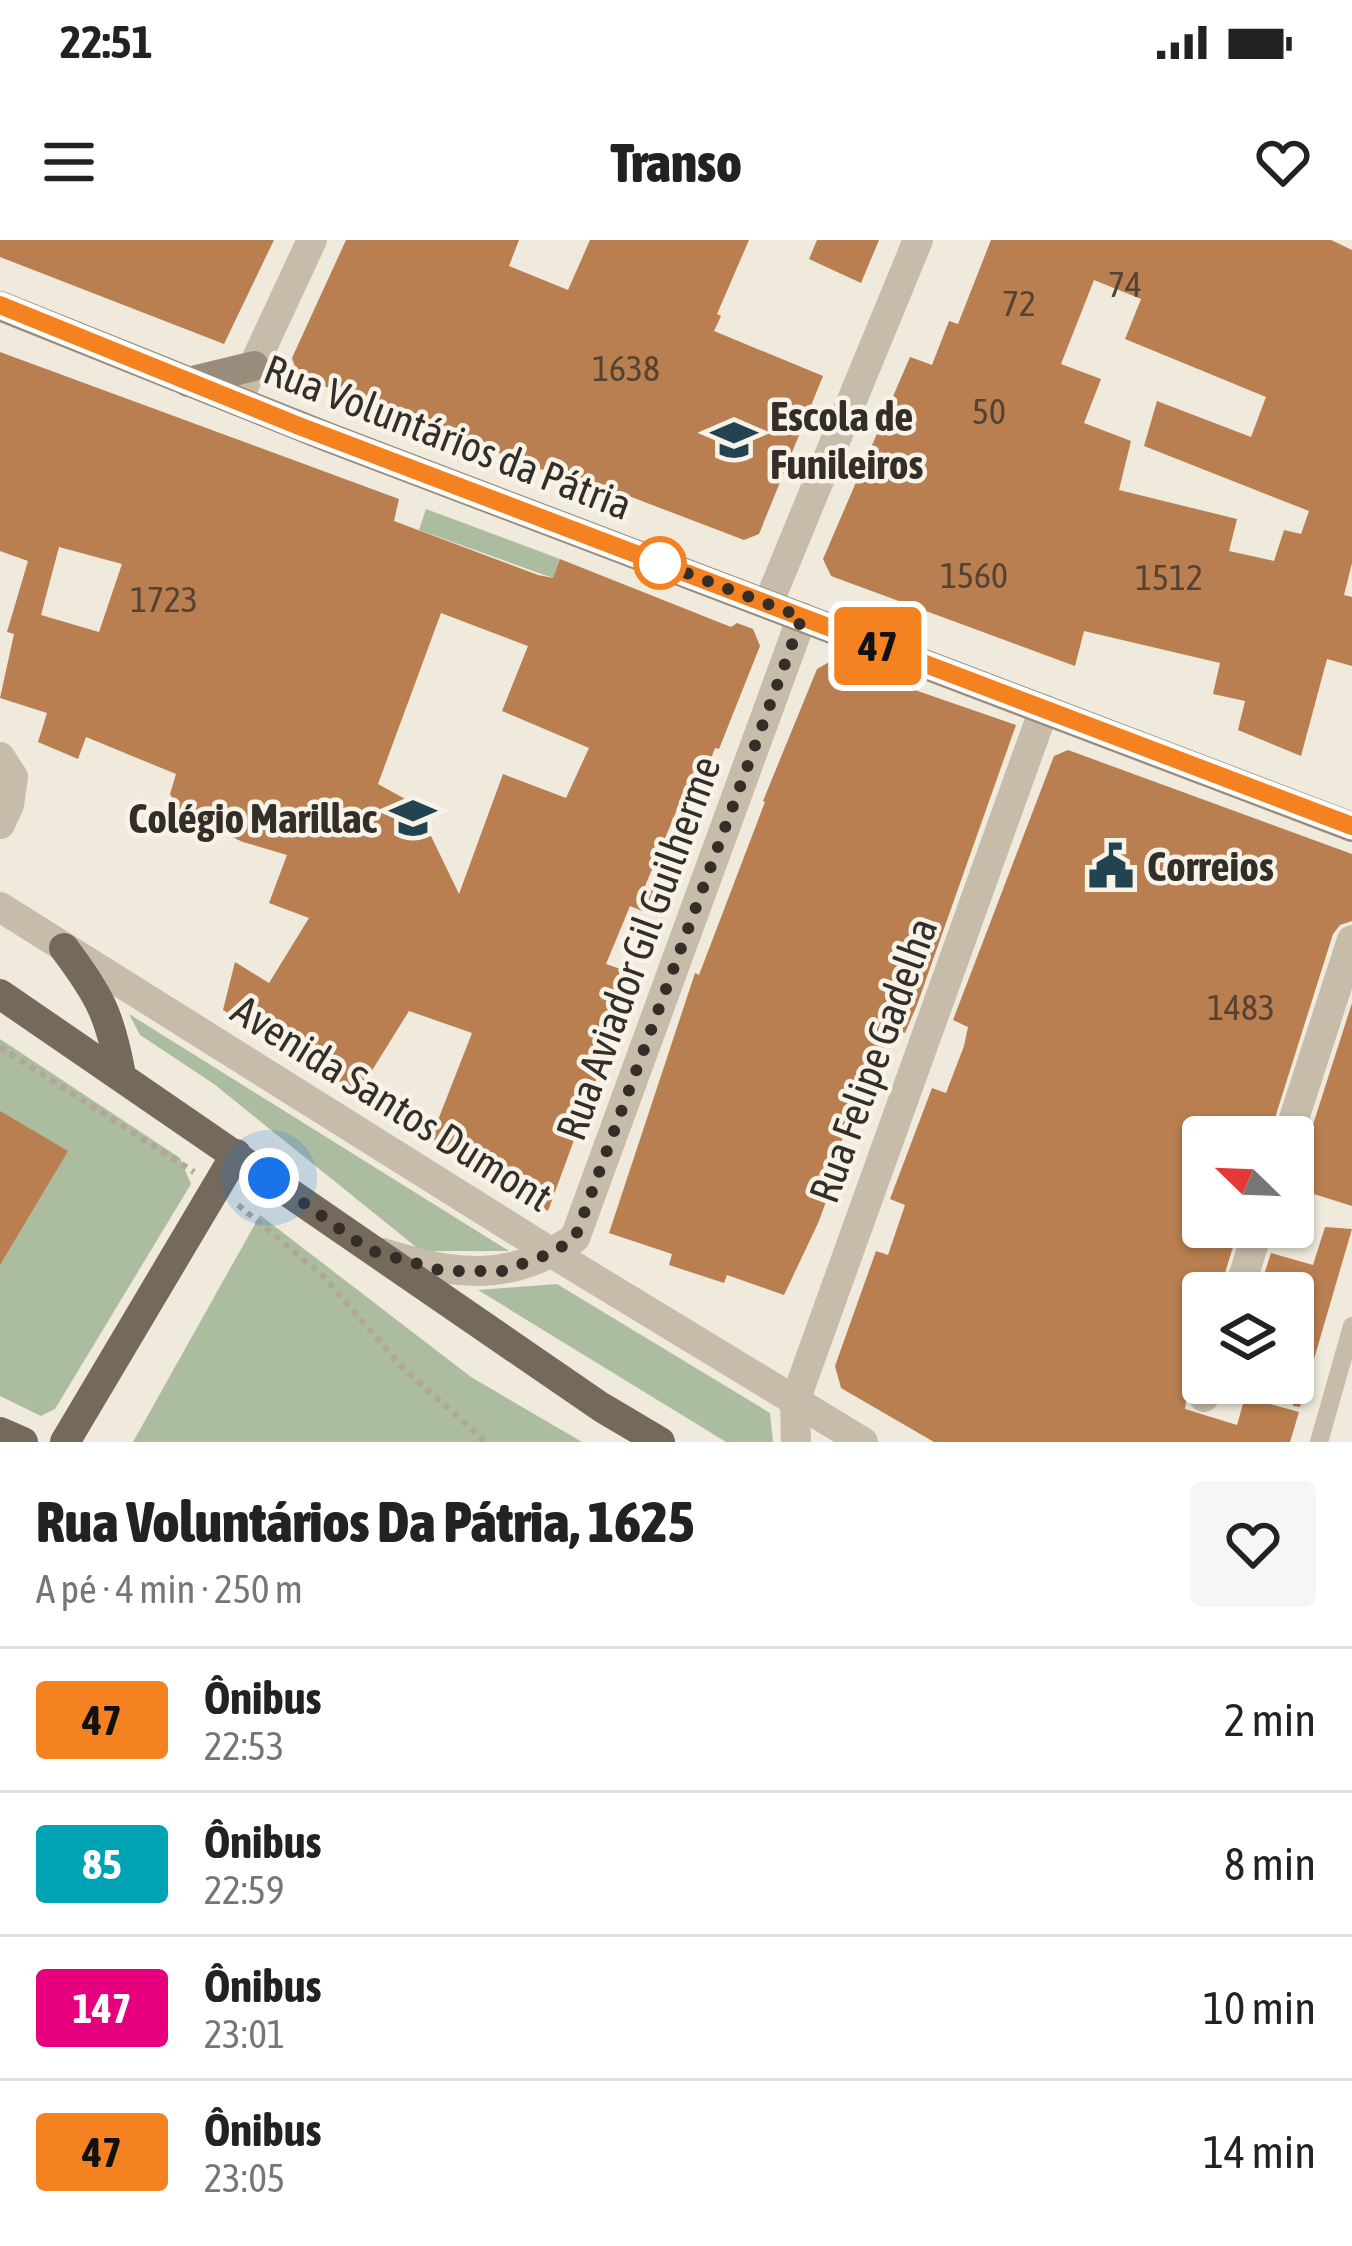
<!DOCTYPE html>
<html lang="pt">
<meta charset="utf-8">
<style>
:root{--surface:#fff;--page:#f6f6f6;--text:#222;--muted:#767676;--line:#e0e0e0}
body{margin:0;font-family:"Asap Condensed",sans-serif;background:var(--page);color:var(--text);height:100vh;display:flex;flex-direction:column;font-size:45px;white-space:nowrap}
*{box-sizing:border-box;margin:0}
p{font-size:39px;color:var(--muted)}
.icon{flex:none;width:66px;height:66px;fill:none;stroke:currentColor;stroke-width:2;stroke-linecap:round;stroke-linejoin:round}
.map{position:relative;height:1202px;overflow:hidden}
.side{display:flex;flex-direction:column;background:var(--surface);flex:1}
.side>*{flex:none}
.badge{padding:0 24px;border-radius:9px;font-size:42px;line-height:78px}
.needle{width:78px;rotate:293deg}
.controls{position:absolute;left:1182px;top:876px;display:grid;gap:24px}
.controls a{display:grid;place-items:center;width:132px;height:132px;border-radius:12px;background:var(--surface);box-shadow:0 3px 9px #0004;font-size:60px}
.you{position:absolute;width:60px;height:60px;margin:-30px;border:9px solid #fff;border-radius:50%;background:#1a73e8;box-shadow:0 0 0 18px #1a73e833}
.map>.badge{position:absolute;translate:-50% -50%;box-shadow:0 0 0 6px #fff}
.round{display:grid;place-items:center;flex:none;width:126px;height:126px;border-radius:12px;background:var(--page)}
.summary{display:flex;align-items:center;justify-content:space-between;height:204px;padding:0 36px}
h1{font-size:57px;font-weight:800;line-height:90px}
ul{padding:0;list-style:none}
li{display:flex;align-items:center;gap:36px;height:144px;padding:0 36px;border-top:3px solid var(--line)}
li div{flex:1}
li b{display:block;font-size:45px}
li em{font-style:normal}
li .badge{min-width:132px;font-weight:700;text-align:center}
.status{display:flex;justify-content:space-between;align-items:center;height:84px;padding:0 60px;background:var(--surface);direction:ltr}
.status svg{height:33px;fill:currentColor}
header{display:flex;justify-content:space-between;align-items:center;height:156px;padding:0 36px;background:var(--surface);font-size:54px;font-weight:800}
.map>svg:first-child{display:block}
.green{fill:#acbc9e}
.building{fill:#b97f50;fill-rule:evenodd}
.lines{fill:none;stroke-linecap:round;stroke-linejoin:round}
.path{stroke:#b1a794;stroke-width:6;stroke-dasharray:6 6;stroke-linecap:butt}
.service{stroke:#c6bca9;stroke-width:18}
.minor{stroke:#c6bca9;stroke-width:30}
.tertiary{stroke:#c6bca9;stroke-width:30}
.secondary{stroke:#998c7b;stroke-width:30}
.primary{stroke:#74695b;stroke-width:30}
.line-casing{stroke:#fff;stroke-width:27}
.line{stroke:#f58220;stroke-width:18}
.walk{stroke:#342e28;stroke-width:12;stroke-dasharray:0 21.6}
.stop-dot{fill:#fff;stroke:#f58220;stroke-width:6}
.labels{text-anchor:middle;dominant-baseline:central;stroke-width:9;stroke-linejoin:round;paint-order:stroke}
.number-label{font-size:36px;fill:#554232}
.poi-label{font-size:42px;font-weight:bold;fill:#342e28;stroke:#f7f3e8;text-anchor:start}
.street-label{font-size:42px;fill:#342e28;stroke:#f7f3e8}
</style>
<div class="status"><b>22:51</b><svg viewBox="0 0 49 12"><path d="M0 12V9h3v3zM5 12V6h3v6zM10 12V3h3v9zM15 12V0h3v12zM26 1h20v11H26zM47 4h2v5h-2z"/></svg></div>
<header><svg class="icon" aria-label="menu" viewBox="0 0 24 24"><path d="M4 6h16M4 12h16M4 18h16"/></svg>Transo<svg class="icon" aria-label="heart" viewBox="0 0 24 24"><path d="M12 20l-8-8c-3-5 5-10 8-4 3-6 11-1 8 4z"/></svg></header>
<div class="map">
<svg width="1352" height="1202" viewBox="0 0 1352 1202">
<rect width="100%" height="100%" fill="#efeadc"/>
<g class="green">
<path d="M426 269 560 319 553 338 419 290Z"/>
<path d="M129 774 509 1011H421L214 844 140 795Z"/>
<path d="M0 799 180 918 191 944 55 1169 41 1176 0 1156Z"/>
<path d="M260 975 471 1137 582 1202H133Z"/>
<path d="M557 1044 770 1173 773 1202H726L478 1050Z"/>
</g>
<g class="building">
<path d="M0 0H274L224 104 0 17Z"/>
<path d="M346 0H519L509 26 568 50 590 0H749L717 74 721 76 714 91 823 136 759 294 744 300 558 229 556 235 298 136 292 118Z"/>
<path d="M817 0H879L861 43 809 19Z"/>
<path d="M991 0H1331L1352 10V323L1344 355 1352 357V426L1327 419 1301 516 1238 490 1245 461 1213 454 1220 423 1084 391 1075 426 831 336 823 319 910 117 932 125 949 81 958 84ZM1094 40 1141 59 1125 99 1266 157 1251 197 1157 161 1144 206 1309 271 1301 294 1284 290 1274 321 1229 311 1237 279 1119 250 1131 201 1084 183 1101 139 1061 124Z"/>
<path d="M0 112 399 259 394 281 538 335 553 338 560 319 731 387 737 383 753 389 760 406 719 509 715 508 694 565 681 560 645 646 665 654 657 677 630 666 606 724 635 734 548 971 526 957 530 945 449 909 431 898 472 793 409 771 358 853 223 770 235 722 269 743 309 678 269 663 287 615 243 602 181 574 170 554 176 534 86 497 78 519 38 502 47 473 0 458 14 394 7 392 28 321 0 311ZM59 307 122 324 99 392 41 375ZM441 373 528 406 502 471 589 508 566 558 503 534 459 654 416 565 378 544Z"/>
<path d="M831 421 1016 485 917 765 905 793 891 788 856 879 850 876 824 952 829 953 819 981 784 1055 727 1035 724 1043 669 1025 672 1014 609 993 695 733 699 735 765 562 763 561 817 429Z"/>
<path d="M1068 510 1352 614V681L1340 685 1333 694 1269 897H1203V987H1239L1219 1053H1203V1121L1189 1138 1185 1169 1237 1185 1245 1157 1299 1172 1290 1202H934L841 1148 835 1126 876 1011 888 1015 905 965 890 959 932 848 946 853 964 806 968 787 953 780 1054 516Z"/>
<path d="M1352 763V966L1298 949 1313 897H1309Z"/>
<path d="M0 871 68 911 0 1025Z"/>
<path d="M1325 987 1352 989 1300 1167 1293 1166V1053H1258L1271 1013 1313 1025Z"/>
</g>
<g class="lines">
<g class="path">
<path d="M0 807 194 932"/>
<path d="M238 965 322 1035 403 1128 486 1202"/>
</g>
<path class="service" d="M1319 1202 1352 1086"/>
<g class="minor">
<path d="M0 517 13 537 9 565 0 584"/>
<path d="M0 667 552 1013 863 1202"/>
<path d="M1288 897 1352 700"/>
<path d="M383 1013C455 1035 509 1044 575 998L802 377"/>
<path d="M1238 1053 1259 987"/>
<path d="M1204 1157 1208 1143"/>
<path d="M796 1202 795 1161 1044 469"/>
</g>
<g class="tertiary">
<path d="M237 161 312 0"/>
<path d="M768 364 918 0"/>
</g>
<g class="secondary">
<path d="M0 66 330 198 1352 587"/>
<path d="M188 142 254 126"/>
</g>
<g class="primary">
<path d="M64 708C100 756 110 775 121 835"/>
<path d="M0 754 601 1167 660 1202"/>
<path d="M0 1192 23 1202"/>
<path d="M65 1202 236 914"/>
</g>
</g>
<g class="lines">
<g class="line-casing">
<path id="line" d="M0 65 299 186 1352 586"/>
</g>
<use href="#line" class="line"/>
<path class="walk" d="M269 938 369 1010 443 1031H502L552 1013 575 998 802 377 660 323"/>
</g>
<defs>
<g id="school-bare" transform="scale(3.6)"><path d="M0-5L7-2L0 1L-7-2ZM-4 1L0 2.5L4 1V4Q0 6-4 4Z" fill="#224451" stroke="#f7f3e8" stroke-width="2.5" paint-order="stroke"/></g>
<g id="civic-bare" transform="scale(3.6)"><path d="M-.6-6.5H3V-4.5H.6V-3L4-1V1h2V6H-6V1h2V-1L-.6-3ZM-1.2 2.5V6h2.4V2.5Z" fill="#224451" stroke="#f7f3e8" stroke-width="2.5" paint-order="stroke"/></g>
</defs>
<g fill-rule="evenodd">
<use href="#school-bare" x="734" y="200"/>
<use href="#school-bare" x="413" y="578"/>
<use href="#civic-bare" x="1111" y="626"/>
</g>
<circle class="stop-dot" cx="660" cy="323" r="24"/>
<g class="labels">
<g class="number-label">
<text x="1125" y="44">74</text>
<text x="1019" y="63">72</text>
<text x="626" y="128">1638</text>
<text x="989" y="171">50</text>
<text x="974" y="335">1560</text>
<text x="1169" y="337">1512</text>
<text x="164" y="359">1723</text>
<text x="1241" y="767">1483</text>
</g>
<g class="poi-label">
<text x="770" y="176">Escola de<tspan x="770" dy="48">Funileiros</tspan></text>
<text x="377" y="578" text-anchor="end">Colégio Marillac</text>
<text x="1147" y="626">Correios</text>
</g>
<g class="street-label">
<text transform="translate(448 197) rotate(21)">Rua Voluntários da Pátria</text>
<text transform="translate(638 708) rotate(-70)">Rua Aviador Gil Guilherme</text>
<text transform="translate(873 820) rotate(-70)">Rua Felipe Gadelha</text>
<text transform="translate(392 863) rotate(32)">Avenida Santos Dumont</text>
</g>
</g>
</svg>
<div class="controls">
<a><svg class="needle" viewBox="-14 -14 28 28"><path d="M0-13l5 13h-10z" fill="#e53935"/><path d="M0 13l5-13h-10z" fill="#767676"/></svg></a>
<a><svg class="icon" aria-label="layers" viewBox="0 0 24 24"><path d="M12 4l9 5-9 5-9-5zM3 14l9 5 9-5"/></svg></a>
</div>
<div class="you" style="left:269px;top:938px"></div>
<b class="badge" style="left:878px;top:406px;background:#f58220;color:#111">47</b>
</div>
<section class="side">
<div class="summary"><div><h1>Rua Voluntários Da Pátria, 1625</h1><p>A pé · 4 min · 250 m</p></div><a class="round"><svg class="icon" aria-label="heart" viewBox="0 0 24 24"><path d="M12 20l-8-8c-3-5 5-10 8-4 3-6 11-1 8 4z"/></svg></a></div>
<ul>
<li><span class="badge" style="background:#f58220;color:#111">47</span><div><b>Ônibus</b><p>22:53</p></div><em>2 min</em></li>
<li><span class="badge" style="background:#00a3b4;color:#fff">85</span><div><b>Ônibus</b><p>22:59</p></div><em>8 min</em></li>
<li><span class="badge" style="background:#e6007e;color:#fff">147</span><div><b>Ônibus</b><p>23:01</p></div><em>10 min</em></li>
<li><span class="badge" style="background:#f58220;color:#111">47</span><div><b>Ônibus</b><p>23:05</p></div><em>14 min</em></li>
</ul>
</section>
